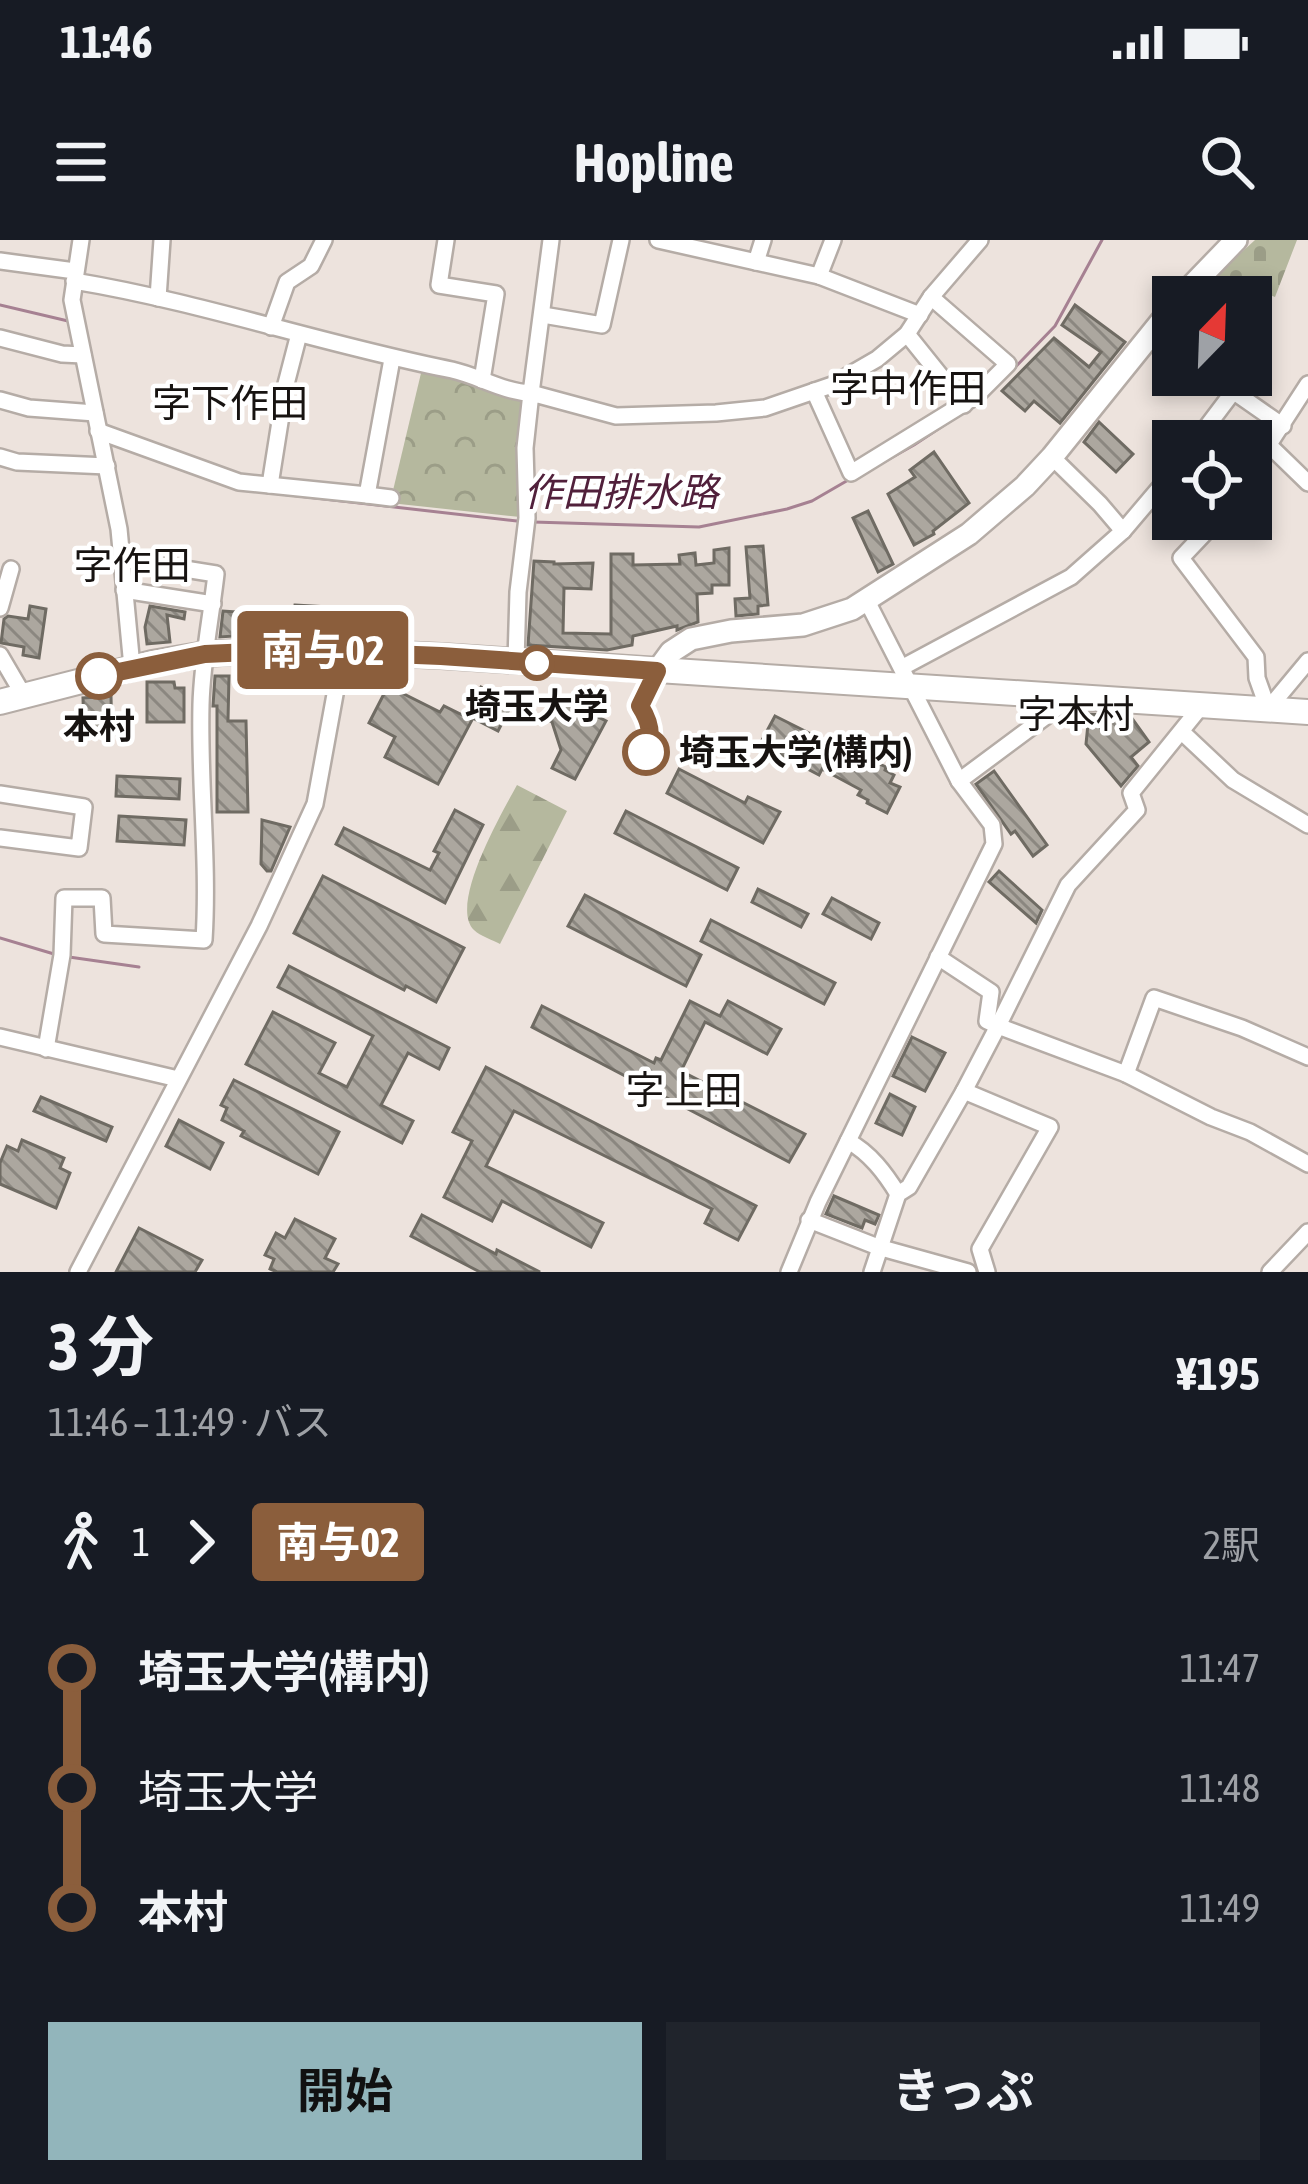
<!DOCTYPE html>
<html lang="ja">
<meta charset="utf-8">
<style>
:root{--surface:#171b24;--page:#20242c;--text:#f1f3f6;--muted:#9ea1a6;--accent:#92b5bb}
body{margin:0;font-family:"Asap Condensed","Noto Sans JP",sans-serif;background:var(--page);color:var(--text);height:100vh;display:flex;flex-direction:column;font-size:45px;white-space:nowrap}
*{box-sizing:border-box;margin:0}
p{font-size:39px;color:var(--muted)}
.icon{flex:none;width:66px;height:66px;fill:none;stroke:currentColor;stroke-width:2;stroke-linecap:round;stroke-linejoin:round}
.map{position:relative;height:1032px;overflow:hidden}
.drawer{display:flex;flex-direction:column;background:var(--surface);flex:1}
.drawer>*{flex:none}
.badge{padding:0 24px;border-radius:9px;font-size:42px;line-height:78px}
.needle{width:78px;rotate:23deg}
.fabs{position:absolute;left:1152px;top:36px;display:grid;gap:24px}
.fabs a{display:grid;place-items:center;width:120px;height:120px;border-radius:0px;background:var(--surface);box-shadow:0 6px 18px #0003;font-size:60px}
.map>.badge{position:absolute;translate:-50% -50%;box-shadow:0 0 0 6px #fff}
.legs{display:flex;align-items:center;gap:18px;height:132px;padding:0 48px;font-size:39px}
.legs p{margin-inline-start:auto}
.summary{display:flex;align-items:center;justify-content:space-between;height:204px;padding:0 48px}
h1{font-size:66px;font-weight:700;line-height:90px}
.cta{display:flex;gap:24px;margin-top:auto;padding:24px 48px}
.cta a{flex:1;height:138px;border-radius:0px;background:var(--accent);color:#111;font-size:48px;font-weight:700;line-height:138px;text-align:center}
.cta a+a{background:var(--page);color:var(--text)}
ul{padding:0 48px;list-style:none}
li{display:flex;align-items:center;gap:42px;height:120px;font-size:45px}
li i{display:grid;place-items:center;width:18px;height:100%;margin:0 15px;background:currentColor}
li i::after{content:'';width:30px;height:30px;margin:-15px;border:9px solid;border-radius:50%;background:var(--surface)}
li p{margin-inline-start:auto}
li:first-child i{background:linear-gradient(#0000 50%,currentColor 0)}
li:last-child i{background:linear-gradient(currentColor 50%,#0000 0)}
.status{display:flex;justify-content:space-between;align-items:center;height:84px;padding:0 60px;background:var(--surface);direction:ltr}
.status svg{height:33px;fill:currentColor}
header{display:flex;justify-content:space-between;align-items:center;height:156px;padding:0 48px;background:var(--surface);font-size:54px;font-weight:700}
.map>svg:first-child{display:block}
.forest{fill:url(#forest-firs)}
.cemetery{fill:url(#cemetery-stones)}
.park{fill:url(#park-crowns)}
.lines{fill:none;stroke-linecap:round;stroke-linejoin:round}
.stream{stroke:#a68192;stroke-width:3}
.building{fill:url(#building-back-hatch);stroke:#6f6b63;stroke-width:3}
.minor-casing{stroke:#b5aca6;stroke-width:20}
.major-casing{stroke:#b5aca6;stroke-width:26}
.highway-casing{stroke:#b5aca6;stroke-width:28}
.minor{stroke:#fff;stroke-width:15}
.major{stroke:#fff;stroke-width:21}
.highway{stroke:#fff;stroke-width:24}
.line-1-casing{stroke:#fff;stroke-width:27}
.line-1{stroke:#8b5e3c;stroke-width:18}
.stop-1-dot{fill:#fff;stroke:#8b5e3c;stroke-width:6}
.labels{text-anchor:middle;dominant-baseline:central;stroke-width:9;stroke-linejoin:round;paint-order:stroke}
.stop-label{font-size:36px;font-weight:bold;fill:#171311;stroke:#fff}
.neighbourhood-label{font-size:39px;fill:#171311;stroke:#fff}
.water-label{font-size:39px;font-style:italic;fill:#51203b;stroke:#fff}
</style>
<div class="status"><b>11:46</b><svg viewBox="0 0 49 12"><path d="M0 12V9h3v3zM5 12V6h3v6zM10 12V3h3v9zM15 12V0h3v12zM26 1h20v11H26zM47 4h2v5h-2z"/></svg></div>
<header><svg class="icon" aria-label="menu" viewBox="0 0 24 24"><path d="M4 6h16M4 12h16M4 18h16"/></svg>Hopline<svg class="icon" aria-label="search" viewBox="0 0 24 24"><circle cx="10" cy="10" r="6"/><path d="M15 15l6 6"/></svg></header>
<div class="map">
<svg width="1308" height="1032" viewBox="0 0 1308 1032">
<defs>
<pattern id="forest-firs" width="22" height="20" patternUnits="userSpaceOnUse" patternTransform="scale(3)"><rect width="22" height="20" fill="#b5b89e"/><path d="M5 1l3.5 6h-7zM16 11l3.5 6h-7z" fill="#9b9d87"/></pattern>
<pattern id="cemetery-stones" width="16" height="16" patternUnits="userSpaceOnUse" patternTransform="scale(3)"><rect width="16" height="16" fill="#b5b89e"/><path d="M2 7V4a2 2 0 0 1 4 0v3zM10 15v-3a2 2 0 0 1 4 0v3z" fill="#9b9d87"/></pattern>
<pattern id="park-crowns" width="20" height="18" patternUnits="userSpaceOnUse" patternTransform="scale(3)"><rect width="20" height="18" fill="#b5b89e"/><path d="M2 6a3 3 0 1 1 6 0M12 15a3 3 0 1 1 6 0" fill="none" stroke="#9b9d87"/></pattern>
<pattern id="building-back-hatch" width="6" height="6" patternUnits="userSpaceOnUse" patternTransform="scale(3)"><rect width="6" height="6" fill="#aca79f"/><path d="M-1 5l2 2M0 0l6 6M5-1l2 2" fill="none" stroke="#8b8780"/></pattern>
</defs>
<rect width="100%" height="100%" fill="#ede3dd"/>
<path class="forest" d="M517 545 567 571 500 704C493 700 480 696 474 690 448 665 503 571 517 545Z"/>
<path class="cemetery" d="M1255 0H1297L1275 57 1251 47 1245 57H1230L1207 44Z"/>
<path class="park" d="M422 129 526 158 520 277 390 263Z"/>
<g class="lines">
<g class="stream">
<path d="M0 65 68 81"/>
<path d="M995 148 1055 86 1102 0"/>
<path d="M167 224 236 249 517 281"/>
<path d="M875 227 914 205 979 162"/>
<path d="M533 282 699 287 787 269 812 261 850 239"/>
<path d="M0 698 54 714"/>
<path d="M69 717 139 727"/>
</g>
</g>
<g class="building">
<path d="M1075 65 1125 102 1060 183 1034 161 1025 171 1002 151 1054 98 1089 127 1101 112 1062 85Z"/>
<path d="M1099 182 1133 214 1116 232 1084 202Z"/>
<path d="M934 212 969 263 933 291 934 294 914 305 888 254 915 237 910 230Z"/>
<path d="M868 271 893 324 878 332 853 278Z"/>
<path d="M763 306 768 365 758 366V374L736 376 735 359 750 358 746 307Z"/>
<path d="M729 308V345H712V353L697 354 698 382 677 390V386L633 396 632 405 607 410 528 405 534 321 554 322V324L593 323 591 349 564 348 563 393 611 394V314H633V325L680 324 679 315 695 313 696 325 714 323V310Z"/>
<path d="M295 365 328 367V391L279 390V393L220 397 223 371 236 372V377L294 375Z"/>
<path d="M30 366 46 369 39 418 23 415 24 407 1 403 4 379 8 376 28 379Z"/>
<path d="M150 366 185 372 184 379 167 375 170 402 147 404 145 387Z"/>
<path d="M215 436H229L228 481H246L248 572H217V466H213Z"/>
<path d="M147 442H174L175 448H184V482H147Z"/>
<path d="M388 446 440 472 444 466 472 480 438 544 385 517 395 497 369 483Z"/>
<path d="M481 447 512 464 498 491 467 475Z"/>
<path d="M111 456 112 496 84 497 83 458Z"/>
<path d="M560 458 606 481 575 539 552 528 561 510 552 482 548 480Z"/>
<path d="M1089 474 1131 477 1149 502 1131 517 1138 526 1121 546 1086 504Z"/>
<path d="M775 476 873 525 875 522 886 527 885 530 894 535 890 543 900 547 887 573 867 563 868 560 858 555 861 550 822 529 819 535 760 504Z"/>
<path d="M679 529 745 563 748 557 780 572 763 603 667 553Z"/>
<path d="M994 531 1047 605 1033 616 1015 591 1011 594 976 544Z"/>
<path d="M117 536 180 539 179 559 116 556Z"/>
<path d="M455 570 483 585 445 663 336 604 344 588 430 630 439 613 434 611Z"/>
<path d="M626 571 738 628 727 650 615 593Z"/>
<path d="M119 576 186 580 184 605 117 601Z"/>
<path d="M262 580 290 587 271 631H267L261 624Z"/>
<path d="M999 631 1042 670 1036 683 989 642Z"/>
<path d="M323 636 464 708 436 762 406 746 404 750 294 693Z"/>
<path d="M758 649 808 674 801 687 752 662Z"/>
<path d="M585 655 701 715 686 746 568 686Z"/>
<path d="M832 658 879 683 871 699 823 674Z"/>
<path d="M711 680 835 743 824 764 701 701Z"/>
<path d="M289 726 449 808 439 829 408 813 381 865 413 881 402 903 246 824 273 772 335 803 319 833 347 847 373 796 278 747Z"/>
<path d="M690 761 720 776 728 761 781 789 767 814 705 782 681 831 805 894 789 922 532 787 542 766 654 823 656 818 661 820Z"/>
<path d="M912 797 945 813 925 851 893 836Z"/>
<path d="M486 827 756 966 738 1000 705 983 712 969 514 871 486 926 603 983 591 1007 502 961 492 981 444 957 472 901 453 892Z"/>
<path d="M234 840 339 892 318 934 241 896 244 891 222 880 227 868 221 865Z"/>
<path d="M890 854 915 867 902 895 876 883Z"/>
<path d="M41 857 112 887 106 901 34 871Z"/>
<path d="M179 880 223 903 210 929 166 906Z"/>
<path d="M22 900 64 918 60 928 70 933 56 968 0 944V923L7 906 18 911Z"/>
<path d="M834 956 879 975 875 984 865 980 862 988 826 974Z"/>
<path d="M422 975 496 1014 497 1010 540 1032H480L411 996Z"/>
<path d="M295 979 335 999 325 1018 338 1024 333 1032H277L270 1029 274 1019 265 1015 276 993 285 998Z"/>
<path d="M139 988 202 1020 195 1032H116Z"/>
</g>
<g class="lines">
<g class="minor-casing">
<g id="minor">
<path d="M81 0 72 60 119 289 132 427"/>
<path d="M446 0 439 45 496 54 482 140"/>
<path d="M658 0 819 36 920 75"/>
<path d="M0 21 75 31"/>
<path d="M756 22 763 0"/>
<path d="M819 36 833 0"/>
<path d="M74 41C201 62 325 105 452 130 479 136 503 152 531 153L551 0"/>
<path d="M158 58 162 0"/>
<path d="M543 75 602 85 621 0"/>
<path d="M271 87 287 42 311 26 324 0"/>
<path d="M1153 93 1173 108"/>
<path d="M907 94 964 165"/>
<path d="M0 98 62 114 83 115"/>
<path d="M1210 135 1283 186"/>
<path d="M814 151 851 233 976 156 1008 124 931 57"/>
<path d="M0 160 29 168 95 173"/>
<path d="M98 191 239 242 367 255 392 119"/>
<path d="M1196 201 1233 152"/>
<path d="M1269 205 1308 243"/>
<path d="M0 217 17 222 107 226"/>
<path d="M1052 217 1100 264 1123 291"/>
<path d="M1251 232 1308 144"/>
<path d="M270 245 286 144 299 94"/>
<path d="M367 255 391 258"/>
<path d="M1218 279 1181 318 1256 417 1257 438 1268 469"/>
<path d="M124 350 213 364"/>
<path d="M0 368 11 329"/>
<path d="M0 415 24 456"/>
<path d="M516 421 518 352 527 278 525 208 531 153 616 176 716 173 765 168 832 145 877 119 907 94 931 57 980 0"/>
<path d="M903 427 1071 337 1123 291 1173 232"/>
<path d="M1203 464 1131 553 1137 570 1068 645 998 786 1126 834 1211 877 1250 892 1308 924"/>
<path d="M1268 469 1308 421"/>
<path d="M1182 492 1233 540 1308 585"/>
<path d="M959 541 1072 457"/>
<path d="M0 554 84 567 79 608 0 598"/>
<path d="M938 717 991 752 987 781 998 786 964 851"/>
<path d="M0 797 178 839"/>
<path d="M46 809 62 715 64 658H102L104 694 204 700C209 622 199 544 201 465 202 421 211 378 216 334L122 319"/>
<path d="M1126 834 1154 758 1242 788 1308 817"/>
<path d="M848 901C870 913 885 933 898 954"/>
<path d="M809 980 878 1007 968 1032"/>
<path d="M78 1032 259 686 315 564 338 438 341 411"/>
<path d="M789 1032 818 962 994 604 992 585 959 541 867 361"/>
<path d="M872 1032 898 954 909 947 964 851 1050 887 980 1009 987 1032"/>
<path d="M1270 1032 1308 992"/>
</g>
</g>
<g class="major-casing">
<g id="major">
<path d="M1181 57 1236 0"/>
<path d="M657 431 671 412 691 399 731 391 803 385 852 369 969 294 1025 246 1052 217 1173 67"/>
</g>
</g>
<g class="highway-casing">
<path id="highway" d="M0 462 152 423 205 414 293 409 441 416 1308 472"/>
</g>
<use href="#minor" class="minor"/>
<use href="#major" class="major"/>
<use href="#highway" class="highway"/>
</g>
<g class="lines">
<g class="line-1-casing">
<path id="line-1" d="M99 436 205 414 293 410 441 416 657 431 640 466C649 480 654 495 646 512"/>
</g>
<use href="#line-1" class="line-1"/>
</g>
<g class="stop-1-dot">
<circle cx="537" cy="423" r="15"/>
<circle cx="99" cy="436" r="21"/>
<circle cx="646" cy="512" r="21"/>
</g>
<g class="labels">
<g class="stop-label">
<text x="537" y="466">埼玉大学</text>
<text x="99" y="486">本村</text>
<text x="679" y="512" text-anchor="start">埼玉大学(構内)</text>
</g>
<g class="neighbourhood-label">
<text x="908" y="148">字中作田</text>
<text x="230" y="163">字下作田</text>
<text x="132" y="325">字作田</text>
<text x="1076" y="474">字本村</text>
<text x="684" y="850">字上田</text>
</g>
<g class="water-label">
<text x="621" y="252">作田排水路</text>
</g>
</g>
</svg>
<div class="fabs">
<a><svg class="needle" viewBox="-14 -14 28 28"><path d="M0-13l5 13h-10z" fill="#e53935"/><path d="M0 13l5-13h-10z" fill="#9ea1a6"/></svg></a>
<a><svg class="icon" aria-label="locate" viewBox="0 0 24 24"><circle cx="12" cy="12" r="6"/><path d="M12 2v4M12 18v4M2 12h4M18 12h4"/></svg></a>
</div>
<b class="badge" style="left:323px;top:410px;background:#8b5e3c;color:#fff">南与02</b>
</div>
<section class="drawer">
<div class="summary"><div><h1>3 分</h1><p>11:46 – 11:49 · バス</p></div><b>¥195</b></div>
<div class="legs"><svg class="icon" aria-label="walk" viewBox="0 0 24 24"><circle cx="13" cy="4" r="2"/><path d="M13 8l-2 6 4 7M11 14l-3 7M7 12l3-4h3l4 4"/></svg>1<svg class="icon" aria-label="forward" viewBox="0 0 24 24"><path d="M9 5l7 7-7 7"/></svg><b class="badge" style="background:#8b5e3c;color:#fff">南与02</b><p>2駅</p></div>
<ul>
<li><i style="color:#8b5e3c"></i><b>埼玉大学(構内)</b><p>11:47</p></li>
<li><i style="color:#8b5e3c"></i><span>埼玉大学</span><p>11:48</p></li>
<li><i style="color:#8b5e3c"></i><b>本村</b><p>11:49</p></li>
</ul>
<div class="cta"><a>開始</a><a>きっぷ</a></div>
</section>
